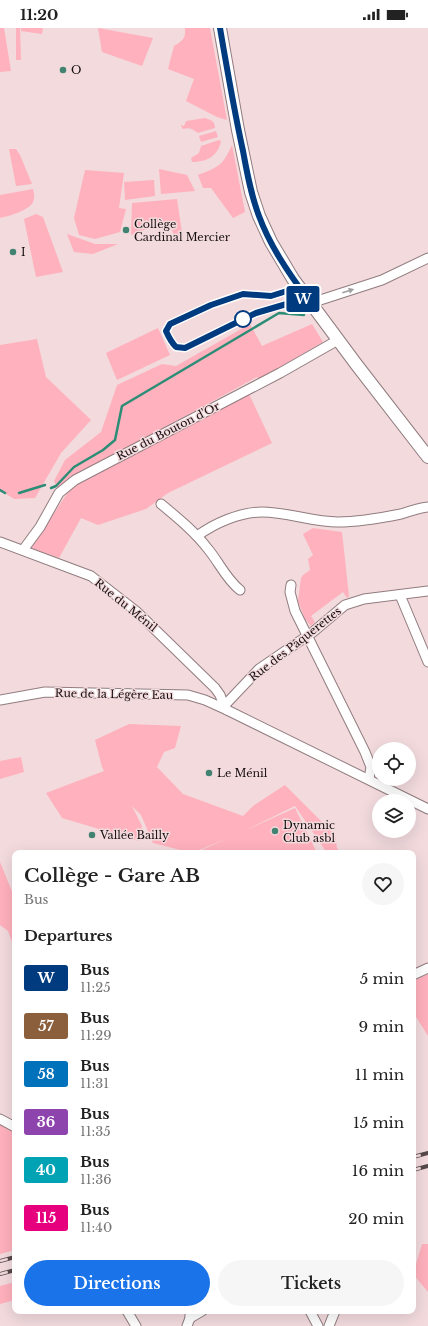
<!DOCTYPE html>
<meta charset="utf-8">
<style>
:root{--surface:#fff;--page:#f6f6f6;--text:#222;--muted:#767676;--accent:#1a73e8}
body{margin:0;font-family:"Libre Baskerville",serif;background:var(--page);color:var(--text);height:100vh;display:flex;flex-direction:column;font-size:15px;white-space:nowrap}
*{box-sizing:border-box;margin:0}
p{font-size:13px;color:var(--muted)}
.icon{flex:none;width:22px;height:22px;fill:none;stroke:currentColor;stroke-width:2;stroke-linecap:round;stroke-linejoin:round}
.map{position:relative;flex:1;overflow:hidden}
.details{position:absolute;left:12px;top:822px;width:404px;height:464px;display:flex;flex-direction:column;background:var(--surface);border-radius:8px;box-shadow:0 4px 16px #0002}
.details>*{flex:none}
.badge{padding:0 8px;border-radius:3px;font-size:14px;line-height:26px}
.buttons{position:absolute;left:372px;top:714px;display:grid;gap:8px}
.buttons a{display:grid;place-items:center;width:44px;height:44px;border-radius:50%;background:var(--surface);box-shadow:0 4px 16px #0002;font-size:20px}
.map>.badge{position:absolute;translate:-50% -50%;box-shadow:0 0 0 2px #fff}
h2{padding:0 12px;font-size:15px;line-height:36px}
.round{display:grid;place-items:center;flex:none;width:42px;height:42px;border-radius:21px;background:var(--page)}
.overview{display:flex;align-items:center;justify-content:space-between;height:68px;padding:0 12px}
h1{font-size:19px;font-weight:600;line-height:30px}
.action{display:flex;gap:8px;margin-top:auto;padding:8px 12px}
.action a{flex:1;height:46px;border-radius:24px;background:var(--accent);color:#fff;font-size:16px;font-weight:600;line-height:46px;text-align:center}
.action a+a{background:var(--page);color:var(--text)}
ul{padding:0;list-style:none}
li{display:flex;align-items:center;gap:12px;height:48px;padding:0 12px}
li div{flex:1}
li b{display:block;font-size:15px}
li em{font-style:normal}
li .badge{min-width:44px;font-weight:700;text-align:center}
.status{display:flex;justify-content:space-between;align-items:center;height:28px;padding:0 20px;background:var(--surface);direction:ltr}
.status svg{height:11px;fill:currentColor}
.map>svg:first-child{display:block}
.green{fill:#ffb1bd}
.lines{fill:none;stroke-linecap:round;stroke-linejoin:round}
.stream{stroke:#2c8d77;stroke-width:2.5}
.street-casing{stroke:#917c7f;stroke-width:11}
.secondary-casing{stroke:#917c7f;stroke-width:14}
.street{stroke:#fff;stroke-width:9}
.secondary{stroke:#fff;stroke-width:12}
.rail-casing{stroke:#56494b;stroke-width:4}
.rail{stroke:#f2dadd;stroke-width:2.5;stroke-dasharray:8;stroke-linecap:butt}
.oneway{fill:#a29f9f}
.line-casing{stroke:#fff;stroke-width:9}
.line{stroke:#003b80;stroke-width:6}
.poi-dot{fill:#428270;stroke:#f2dadd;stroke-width:1.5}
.stop-dot{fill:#fff;stroke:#003b80;stroke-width:2}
.labels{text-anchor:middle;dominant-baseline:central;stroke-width:3;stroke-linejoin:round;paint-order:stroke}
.poi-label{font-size:11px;fill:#160e0f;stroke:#f2dadd;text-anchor:start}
.street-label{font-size:11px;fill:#160e0f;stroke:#f2dadd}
</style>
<div class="status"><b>11:20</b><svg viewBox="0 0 49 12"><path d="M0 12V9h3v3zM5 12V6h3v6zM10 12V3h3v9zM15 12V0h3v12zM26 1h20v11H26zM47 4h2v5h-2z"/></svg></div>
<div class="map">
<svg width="428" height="1298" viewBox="0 0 428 1298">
<rect width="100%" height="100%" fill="#f2dadd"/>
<g class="green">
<path d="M0 0H4L11 43 0 44Z"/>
<path d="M16 0H20L21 32H16Z"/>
<path d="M21 0H43L42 6 21 3Z"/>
<path d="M98 0 153 10 142 38 102 24Z"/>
<path d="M185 0H210L227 92 217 89 186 73 194 51 168 41 174 18C182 13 186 11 185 0Z"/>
<path d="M205 90C211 92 215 93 215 100L198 105C192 101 190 99 183 101L181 98V97L184 98 186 93Z"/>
<path d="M216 103 218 109 201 114 199 108Z"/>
<path d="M219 112 221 113C218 128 207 134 192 134L191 130 199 125 201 118Z"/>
<path d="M232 117 245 184 233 190 211 160H203L198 147C219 139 223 137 232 117Z"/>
<path d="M9 121H16L20 127 32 156 16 158Z"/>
<path d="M159 141 187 147 195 163 161 166Z"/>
<path d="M85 142 124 145 119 180 126 181 120 204 95 211 79 207 74 190Z"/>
<path d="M154 152 155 168 125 172 124 154Z"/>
<path d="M33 161C34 165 35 171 33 174 28 183 9 188 0 190V167Z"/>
<path d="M177 171 183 211 177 214 168 193 131 207 132 175Z"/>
<path d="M36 186 43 189 63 244 36 249 24 191Z"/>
<path d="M67 206 95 216H118L93 226 74 224Z"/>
<path d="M250 296 262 318 312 296 323 314 259 351 257 349 136 415 68 451 58 462 54 453 65 432 101 404 117 357 162 336 176 338Z"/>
<path d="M158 300 170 327 117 352 106 325Z"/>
<path d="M37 311 46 349 91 392 61 425 35 470 14 471 0 462V317Z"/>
<path d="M249 366 272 415 168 465 146 481 98 497 81 490 59 530 31 520 70 461 94 446Z"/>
<path d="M313 500 342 504 349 568 347 570 343 564 311 588 315 594 311 598 305 591 298 573 301 550 303 547 310 542 308 531 313 527 303 506Z"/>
<path d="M129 696 181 698 175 720 164 724 157 739 183 766 243 788 253 778 285 757 335 807 337 820 340 825H327L295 778 244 803 295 780 317 825H195L228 810 192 825 153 815 141 787 132 778 142 798 139 813 62 790 46 765 104 743 102 739 95 712Z"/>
<path d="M21 729 24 744 0 751V733Z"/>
<path d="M0 834 15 871V922L8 903 0 897Z"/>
<path d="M428 946V1008L413 984V953Z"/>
<path d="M0 1090 15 1101V1222L0 1226Z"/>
<path d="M422 1216H428V1264L413 1246Z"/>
<path d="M15 1254V1272L0 1276V1258Z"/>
</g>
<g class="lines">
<g class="stream">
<path d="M51 460 56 458 74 439 103 422 115 412 122 378 279 285 304 287"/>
<path d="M0 462 5 465"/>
<path d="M19 465 45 457"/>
</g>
<g class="street-casing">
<g id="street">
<path d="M311 275 382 252 428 230"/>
<path d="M161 476C178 490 195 504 208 521 219 534 226 551 240 562"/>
<path d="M197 508C215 495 240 484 262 484 288 484 312 494 338 494 359 494 381 490 401 486 410 483 419 480 428 479"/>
<path d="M0 514 91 548 136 583 215 660 220 667 224 678"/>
<path d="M23 522 40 499 59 465 75 452 280 345 338 312"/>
<path d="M291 557 290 564 295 583 365 724 371 739 369 751"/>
<path d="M400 567 428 634"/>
<path d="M0 672 45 664 188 667 205 672 227 682 428 781"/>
<path d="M227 682 224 678 259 641 313 604 345 577 364 571 428 563"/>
<path d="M413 947 428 940"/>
<path d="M0 1091 15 1099"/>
<path d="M127 1283 136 1298"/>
<path d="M310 1283 318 1298"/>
<path d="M190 1290 202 1283"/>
<path d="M187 1298 190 1290V1283"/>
<path d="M329 1298 335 1283"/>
</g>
</g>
<g class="secondary-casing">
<path id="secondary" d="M220 0 238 102 251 164 259 188 271 214 293 251 356 336 428 429"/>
</g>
<use href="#street" class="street"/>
<use href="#secondary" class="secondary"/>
<g class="rail-casing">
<g id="rail">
<path d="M413 1129 428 1125"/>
<path d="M413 1142 428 1138"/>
<path d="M0 1233 15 1229"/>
<path d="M0 1246 15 1242"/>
</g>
</g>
<use href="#rail" class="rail"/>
</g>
<defs><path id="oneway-solid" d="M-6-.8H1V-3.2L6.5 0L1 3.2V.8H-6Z"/></defs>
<use class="oneway" href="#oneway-solid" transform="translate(348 263) rotate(-18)"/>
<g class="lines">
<g class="line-casing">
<path id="line" d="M220 0C227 41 234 82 243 123 247 145 251 167 259 188 270 218 288 244 307 270L256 285 185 320 176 319C171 314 169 310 166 303L170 296 211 277 243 266 271 268 290 262"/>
</g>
<use href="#line" class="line"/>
</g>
<g class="poi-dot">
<circle cx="63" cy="42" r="4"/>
<circle cx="126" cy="202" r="4"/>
<circle cx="13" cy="224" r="4"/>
<circle cx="209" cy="745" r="4"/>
<circle cx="275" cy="803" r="4"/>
<circle cx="92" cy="807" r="4"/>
</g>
<circle class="stop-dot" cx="243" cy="291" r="8"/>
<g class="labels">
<g class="poi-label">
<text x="71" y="42">O</text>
<text x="134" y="196">Collège<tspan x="134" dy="13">Cardinal Mercier</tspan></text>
<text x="21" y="224">I</text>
<text x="217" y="745">Le Ménil</text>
<text x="283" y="797">Dynamic<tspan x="283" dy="13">Club asbl</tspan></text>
<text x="100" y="807">Vallée Bailly</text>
</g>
<g class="street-label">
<text transform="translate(168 403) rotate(-27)">Rue du Bouton d'Or</text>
<text transform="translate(126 577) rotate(39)">Rue du Ménil</text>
<text transform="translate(295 616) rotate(-38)">Rue des Pâquerettes</text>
<text transform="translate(114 666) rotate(1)">Rue de la Légère Eau</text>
</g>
</g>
</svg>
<div class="buttons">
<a><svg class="icon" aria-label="locate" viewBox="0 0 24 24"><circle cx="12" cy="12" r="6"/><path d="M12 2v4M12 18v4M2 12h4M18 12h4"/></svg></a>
<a><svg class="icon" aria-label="layers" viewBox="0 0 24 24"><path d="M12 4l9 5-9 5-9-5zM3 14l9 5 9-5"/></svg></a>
</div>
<b class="badge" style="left:303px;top:271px;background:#003b80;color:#fff">W</b>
<section class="details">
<div class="overview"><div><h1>Collège - Gare AB</h1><p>Bus</p></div><a class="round"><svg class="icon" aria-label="heart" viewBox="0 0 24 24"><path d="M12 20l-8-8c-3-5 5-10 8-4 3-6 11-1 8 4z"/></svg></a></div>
<h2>Departures</h2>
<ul>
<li><span class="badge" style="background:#003b80;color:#fff">W</span><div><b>Bus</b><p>11:25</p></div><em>5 min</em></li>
<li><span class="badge" style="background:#8b5e3c;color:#fff">57</span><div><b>Bus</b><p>11:29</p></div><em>9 min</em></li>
<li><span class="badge" style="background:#0072bc;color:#fff">58</span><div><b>Bus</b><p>11:31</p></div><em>11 min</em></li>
<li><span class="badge" style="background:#8e44ad;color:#fff">36</span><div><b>Bus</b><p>11:35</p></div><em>15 min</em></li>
<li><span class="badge" style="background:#00a3b4;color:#fff">40</span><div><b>Bus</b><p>11:36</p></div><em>16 min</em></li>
<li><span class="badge" style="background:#e6007e;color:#fff">115</span><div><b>Bus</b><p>11:40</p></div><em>20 min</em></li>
</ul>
<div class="action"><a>Directions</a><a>Tickets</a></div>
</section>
</div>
